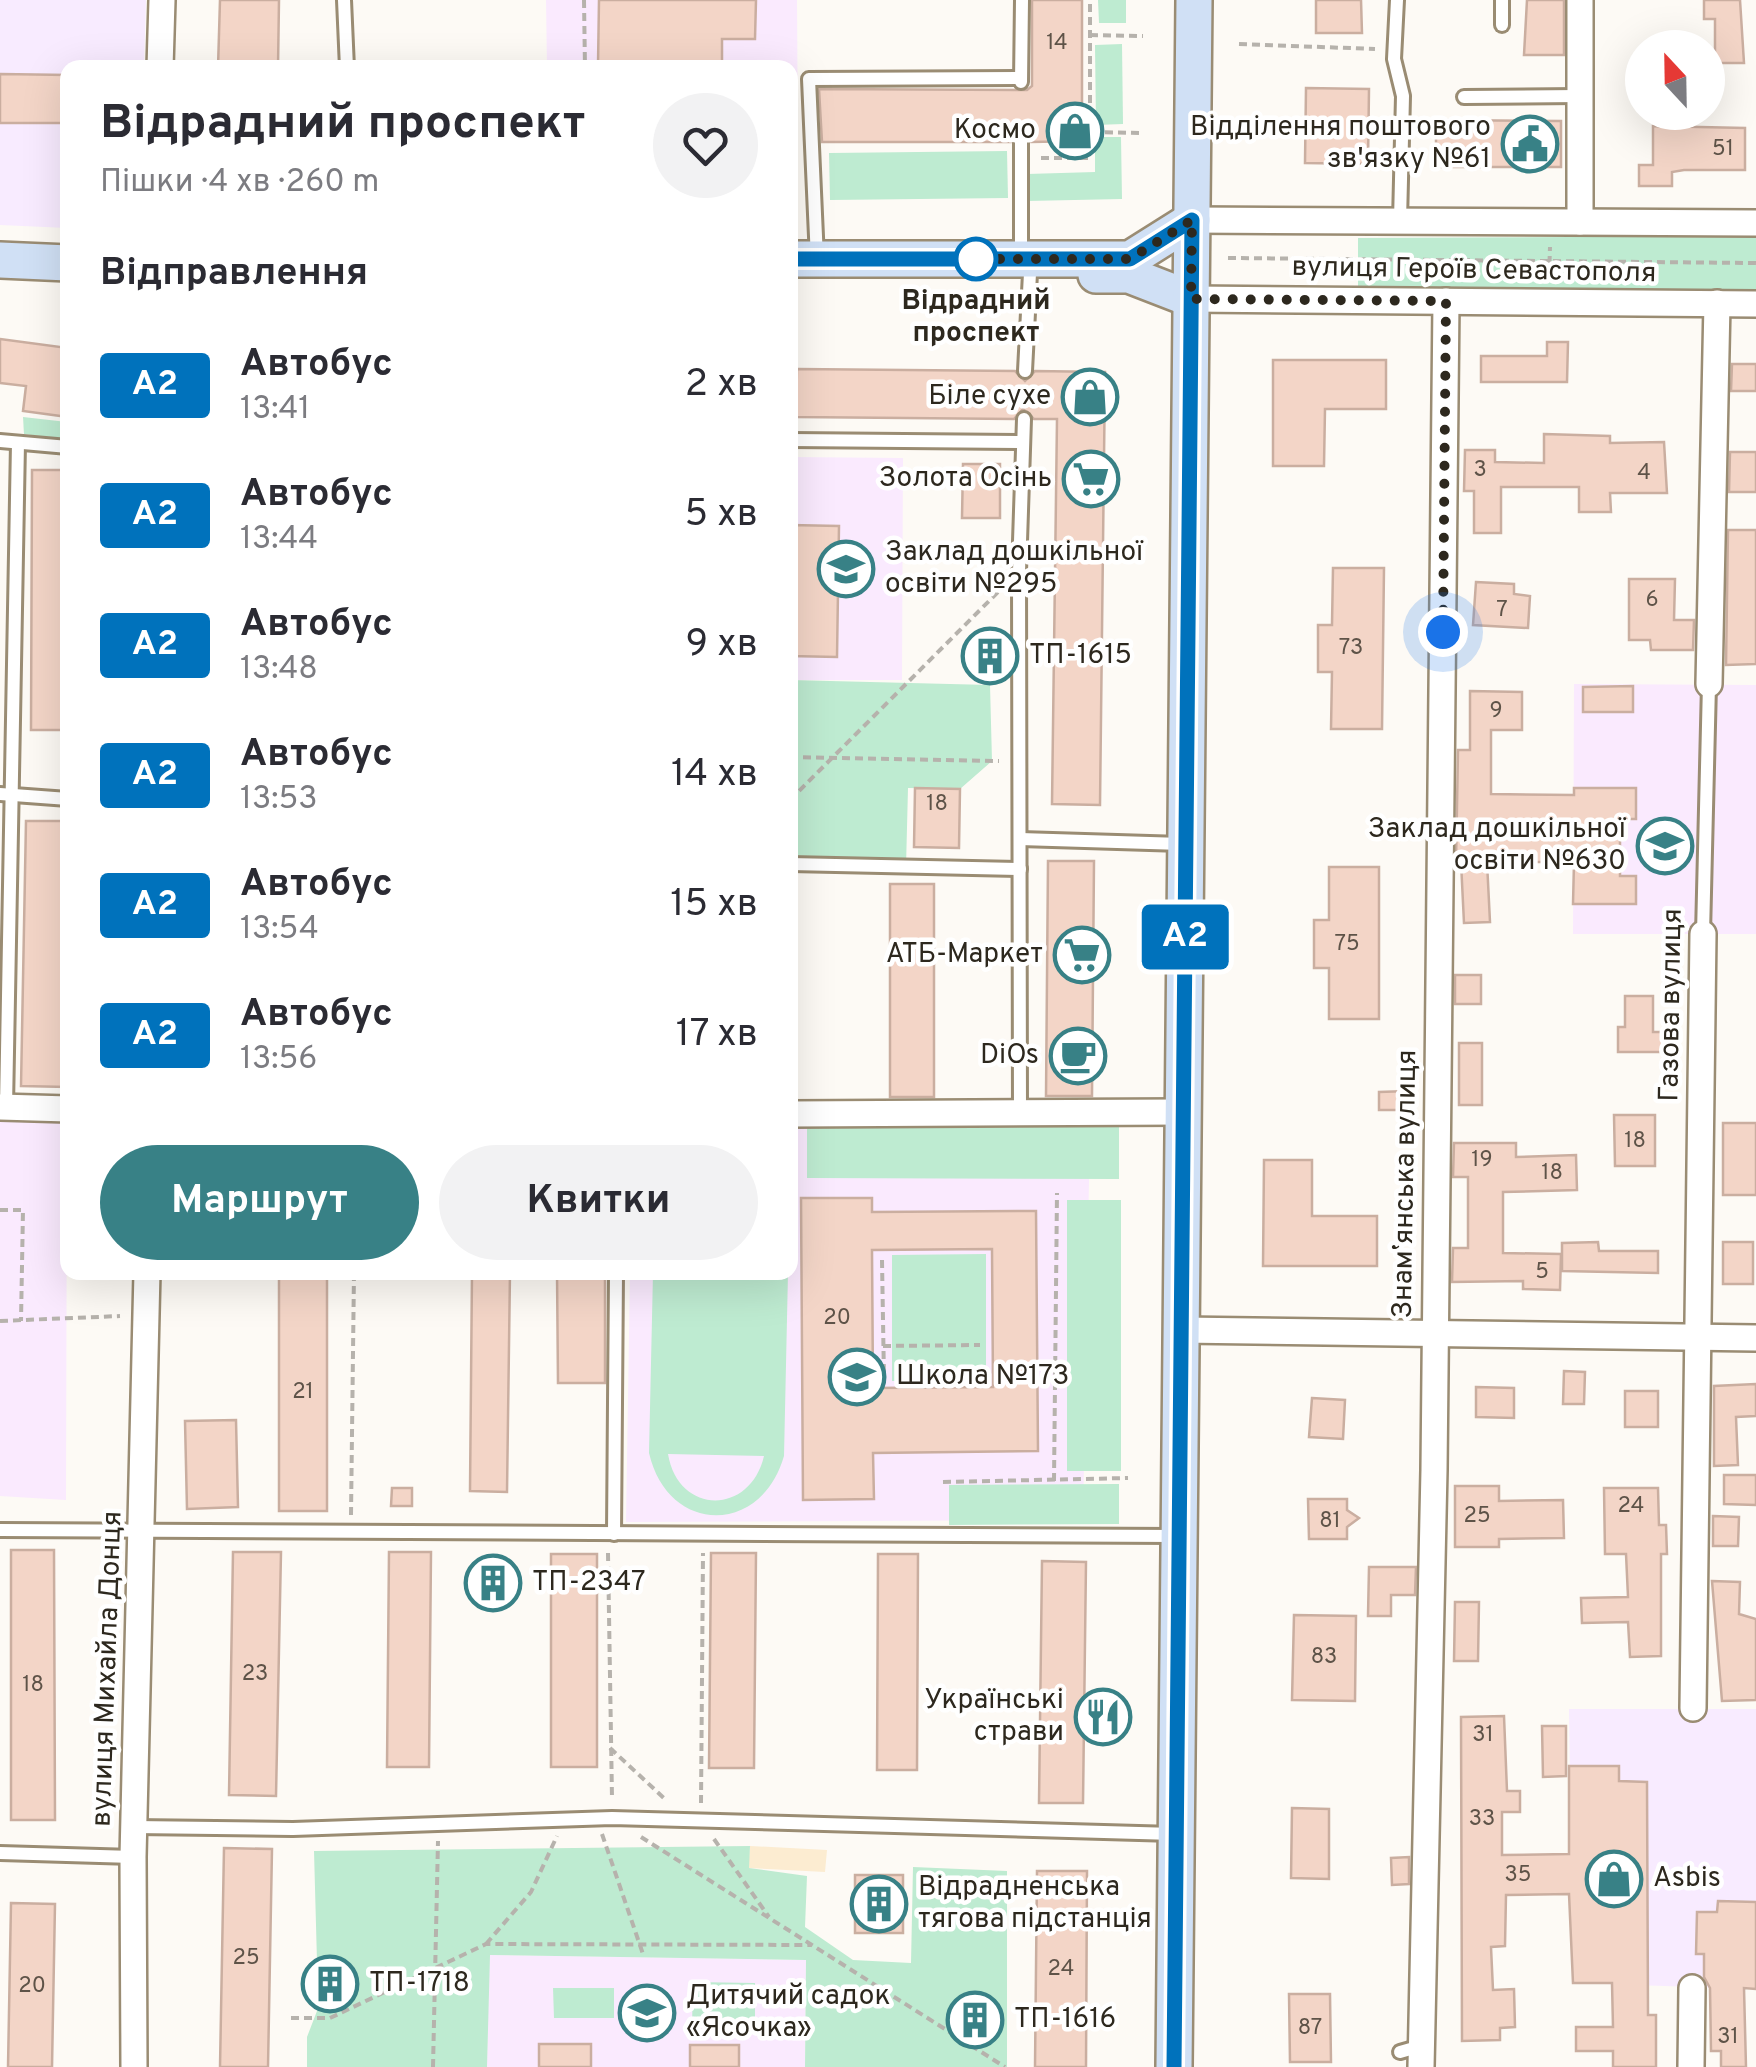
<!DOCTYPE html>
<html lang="uk">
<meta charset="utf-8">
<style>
:root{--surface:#fff;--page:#f2f2f3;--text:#2b2b33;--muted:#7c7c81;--accent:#388186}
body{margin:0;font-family:Overpass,sans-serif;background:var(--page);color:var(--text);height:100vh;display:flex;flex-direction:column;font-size:38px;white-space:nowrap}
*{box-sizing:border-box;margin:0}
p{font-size:32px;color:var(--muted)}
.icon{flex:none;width:55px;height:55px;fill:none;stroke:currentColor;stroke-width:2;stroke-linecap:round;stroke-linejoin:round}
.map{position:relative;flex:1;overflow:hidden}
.sheet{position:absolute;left:60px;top:60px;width:738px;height:1220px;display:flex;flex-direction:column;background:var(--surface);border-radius:20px;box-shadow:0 10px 40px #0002}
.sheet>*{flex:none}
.badge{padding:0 20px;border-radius:8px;font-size:35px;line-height:65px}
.needle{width:65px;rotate:338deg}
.tools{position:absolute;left:1625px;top:30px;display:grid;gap:20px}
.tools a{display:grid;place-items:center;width:100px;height:100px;border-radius:50%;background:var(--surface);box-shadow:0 10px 40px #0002;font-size:50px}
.you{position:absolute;width:50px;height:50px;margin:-25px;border:8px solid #fff;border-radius:50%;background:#1a73e8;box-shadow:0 0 0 15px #1a73e833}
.map>.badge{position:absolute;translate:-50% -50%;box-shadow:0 0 0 5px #fff}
h2{padding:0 40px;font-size:38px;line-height:90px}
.round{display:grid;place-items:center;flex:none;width:105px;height:105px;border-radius:52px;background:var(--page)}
.head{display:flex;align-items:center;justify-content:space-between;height:170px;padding:0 40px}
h1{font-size:48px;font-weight:700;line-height:75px}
.button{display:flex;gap:20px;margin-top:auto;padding:20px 40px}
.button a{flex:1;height:115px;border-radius:60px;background:var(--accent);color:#fff;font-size:40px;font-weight:700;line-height:115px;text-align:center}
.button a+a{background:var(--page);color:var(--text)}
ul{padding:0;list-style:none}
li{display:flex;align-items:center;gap:30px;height:130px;padding:0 40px}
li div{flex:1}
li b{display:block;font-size:38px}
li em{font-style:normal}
li .badge{min-width:110px;font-weight:700;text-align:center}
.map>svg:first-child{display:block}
.commercial{fill:#f8ebff}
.built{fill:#fcecd1}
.education{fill:#faeafe}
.green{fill:#beebd1;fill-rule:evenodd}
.building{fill:#f3d5c7;stroke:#caaea0;stroke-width:2.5;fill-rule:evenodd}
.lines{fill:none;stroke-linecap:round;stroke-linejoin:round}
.lane-casing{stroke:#9a8c73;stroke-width:18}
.street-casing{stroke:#9a8c73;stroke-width:30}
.secondary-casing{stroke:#9a8c73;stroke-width:40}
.path{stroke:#b6b2ac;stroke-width:4;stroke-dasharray:8 5;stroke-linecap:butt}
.lane{stroke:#fff;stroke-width:12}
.street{stroke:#fff;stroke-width:25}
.secondary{stroke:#d0e0f5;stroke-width:35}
.line-casing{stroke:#fff;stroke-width:22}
.line{stroke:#0072bc;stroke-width:15}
.walk{stroke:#2d281e;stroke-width:10;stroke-dasharray:0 18}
.stop-dot{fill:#fff;stroke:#0072bc;stroke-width:5}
.labels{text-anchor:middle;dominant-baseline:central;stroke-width:9;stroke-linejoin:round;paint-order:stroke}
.number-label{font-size:22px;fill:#5e5348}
.poi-label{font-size:28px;fill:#2d281e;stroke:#fff;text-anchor:start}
.street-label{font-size:28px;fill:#2d281e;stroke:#fff}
.stop-label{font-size:28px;font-weight:bold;fill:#2d281e;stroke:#fff}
</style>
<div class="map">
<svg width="1756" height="2067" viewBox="0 0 1756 2067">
<rect width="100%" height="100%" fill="#fdfaf5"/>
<g class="commercial">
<path d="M0 0H146L144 67 68 68 67 228 0 225Z"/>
<path d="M1569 1709H1756V1989L1573 1983Z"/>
</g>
<path class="built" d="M750 1846 827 1850 825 1872 748 1868Z"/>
<g class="education">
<path d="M546 0H797L798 157H790V68L547 67Z"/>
<path d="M790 457 903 458 902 680H790Z"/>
<path d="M1574 684 1756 685V934H1573Z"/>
<path d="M0 1119 67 1123 66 1500 0 1496Z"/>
<path d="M790 1124H1090L1083 1520 626 1522 630 1273 790 1272Z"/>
<path d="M489 1955 806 1960 805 2067H487Z"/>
</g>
<g class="green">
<path d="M1098 0H1126V23H1099Z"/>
<path d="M1122 44 1123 124 1096 125 1095 45Z"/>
<path d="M1095 137H1121L1122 199 1027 201V174L1095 172Z"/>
<path d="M1007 151 1008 198 830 200 829 153Z"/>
<path d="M1756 236V297L1358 295V238Z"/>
<path d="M23 417 67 422V440L24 434Z"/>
<path d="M790 680 990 685 992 761 960 789 908 788 906 867 790 866Z"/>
<path d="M807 1119 1119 1121V1179L807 1178Z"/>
<rect x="1067" y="1200" width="54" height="271"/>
<path d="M986 1254V1381H892V1255Z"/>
<path d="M653 1273H788L784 1456C761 1536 668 1535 649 1453ZM668 1454 764 1456C750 1516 678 1515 668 1454Z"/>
<path d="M1119 1484V1524L949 1525V1485Z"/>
<path d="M750 1846 749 1868 807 1876 805 1927 853 1960 911 1963 913 1867 1007 1871V2067H805L806 1960 490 1955 487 2067H307V2037L322 1998 338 1997 339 1970 322 1969 317 1962 314 1851Z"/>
<path d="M693 1982 755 1983V2027L692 2026Z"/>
<path d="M553 1988H614V2018H554Z"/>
</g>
<g class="building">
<path d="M220 0H279L278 68H218Z"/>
<path d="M599 0H756L755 39H722V66L598 65Z"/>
<path d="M1032 0H1082V141L1031 142 1020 132 1011 142H822L819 89 1027 90 1032 86Z"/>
<path d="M1316 0H1361L1362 33H1316Z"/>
<path d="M1527 0H1564V55H1524Z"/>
<path d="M1704 0H1740L1744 63H1715V19H1704Z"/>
<path d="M0 74 68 75V123H0Z"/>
<path d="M1306 88 1369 89 1368 164 1305 163Z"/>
<path d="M1436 120 1561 121V167H1436Z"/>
<path d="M1653 126 1745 128V170H1684L1672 172V186H1639V165H1653Z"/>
<path d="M0 339 68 348V417L23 411 26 386 0 383Z"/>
<path d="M1547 342H1568L1567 382H1481V356H1547Z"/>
<path d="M1273 360H1386V409H1325L1324 466H1273Z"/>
<path d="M1732 364H1756V391H1731Z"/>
<path d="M797 369 1015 371 1025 381 1035 371 1105 372 1100 805 1052 804 1057 419H1034L1023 409 1014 419 796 417Z"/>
<path d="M1544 434 1610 436V443L1664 442 1667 493H1610L1611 512H1579V487H1501V533H1474V491H1464L1465 450H1495V462L1544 463Z"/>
<path d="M1730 452H1756V492H1729Z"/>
<path d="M963 464H1000V518H962Z"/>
<path d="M32 470H68V730H31Z"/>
<path d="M790 525 839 526 837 657 790 656Z"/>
<path d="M1728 530H1756V664L1726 665Z"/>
<path d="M1333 568H1384L1382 729H1331L1332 672H1318V625H1332Z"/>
<path d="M1629 579H1675L1674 620H1694L1693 650H1651L1650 640H1629Z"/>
<path d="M1476 582 1514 584V594L1530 596 1528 628 1473 625Z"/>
<path d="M1633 686V712H1583V687Z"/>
<path d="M1470 691 1522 692V730H1491V794L1574 795V788H1636V819H1620V876H1636V904H1573L1574 862H1487L1490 922 1464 923 1461 862H1456L1458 750H1470Z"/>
<path d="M915 788 960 789 959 848 914 847Z"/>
<path d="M26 821H68V1087L21 1086Z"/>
<path d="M1048 861H1094L1092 1096H1046Z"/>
<path d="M1329 867H1379V1019H1329V968H1314V920H1329Z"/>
<rect x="890" y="884" width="44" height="213"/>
<rect x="1455" y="975" width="26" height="29"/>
<path d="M1625 996H1653V1032H1666V1052H1618V1027H1625Z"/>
<rect x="1459" y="1043" width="23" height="62"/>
<path d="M1408 1091V1110H1379V1092Z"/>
<path d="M1614 1115H1655V1166H1615Z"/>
<rect x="1723" y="1123" width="33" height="72"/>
<path d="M1454 1143H1516V1157L1576 1155 1577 1190 1503 1192V1253L1561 1254 1560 1290 1523 1289V1281L1452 1282 1453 1248H1468V1177H1453Z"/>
<path d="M1264 1160H1312V1216H1377V1266H1263Z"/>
<path d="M801 1198H872V1212L1036 1211 1038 1451 873 1453 874 1499 803 1500ZM992 1249 993 1387 873 1388 872 1250Z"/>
<path d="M1598 1242 1599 1251H1658V1273L1562 1271V1243Z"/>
<rect x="1723" y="1242" width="30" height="42"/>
<rect x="279" y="1272" width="48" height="239"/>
<path d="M472 1272H510L507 1492 470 1491Z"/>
<path d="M557 1272H605V1383H558Z"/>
<path d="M1564 1371 1585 1372 1584 1404H1563Z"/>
<path d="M1756 1384V1416L1736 1417 1738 1465 1714 1466V1386Z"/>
<path d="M1476 1387 1514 1388V1418L1476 1417Z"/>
<rect x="1625" y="1391" width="33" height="36"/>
<path d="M1312 1398 1345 1400 1343 1439 1309 1437Z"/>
<path d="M236 1420 238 1507 187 1509 185 1421Z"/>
<path d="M1724 1475H1756V1505L1724 1504Z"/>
<path d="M1455 1486H1499V1501L1563 1500 1564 1538 1499 1539V1547H1455Z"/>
<path d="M392 1488H412V1506H391Z"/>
<path d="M1604 1488H1658L1659 1525H1666L1667 1554H1661V1656L1630 1657 1628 1622 1582 1623 1581 1598 1628 1597 1626 1554H1605Z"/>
<path d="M1308 1499H1347V1510L1359 1518 1347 1527V1539H1309Z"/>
<path d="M1713 1516 1739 1517 1738 1546H1713Z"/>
<path d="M11 1550H54L55 1820H11Z"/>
<path d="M233 1552H281L276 1796 229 1795Z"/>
<path d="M389 1552H431L429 1767H387Z"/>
<path d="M711 1553H756L754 1768H709Z"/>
<rect x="551" y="1554" width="46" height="213"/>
<path d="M878 1554H918L917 1770H877Z"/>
<path d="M1042 1561 1086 1562 1083 1803H1039Z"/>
<path d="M483 1567H502L503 1599 483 1600Z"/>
<path d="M1369 1567H1416L1415 1595H1391V1616H1368Z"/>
<path d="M1712 1581 1740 1582 1739 1614 1756 1619V1700L1722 1701Z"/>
<path d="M1455 1602H1479L1478 1661H1454Z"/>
<path d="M1294 1615 1356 1616 1355 1701 1292 1700Z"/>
<path d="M1504 1716 1507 1791H1520V1812H1502V1855L1569 1854V1766H1619V1781L1647 1782 1648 2015H1656V2067H1613V2051H1576V2027H1613L1612 1983H1573L1569 1894 1506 1895 1505 1946 1491 1947 1493 1990 1514 1989 1515 2027 1500 2028V2040L1462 2041 1461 1717Z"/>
<path d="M1542 1726H1566V1776L1543 1777Z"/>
<path d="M1292 1808 1329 1809V1879L1291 1878Z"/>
<path d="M224 1848 272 1849 268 2067H220Z"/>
<path d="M1409 1857V1884L1392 1885 1391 1858Z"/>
<path d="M1037 1871H1087L1086 2067H1035Z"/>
<rect x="855" y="1875" width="48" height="58"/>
<path d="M1718 1901 1756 1902V1989L1744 1988 1746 2067H1721V2051H1711L1710 1988 1704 1977V1954H1696L1697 1912H1717Z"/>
<path d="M11 1903 55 1904 52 2067H8Z"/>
<path d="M1289 1994H1330L1331 2062H1290Z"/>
<rect x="539" y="2044" width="52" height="23"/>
<rect x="690" y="2045" width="49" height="22"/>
</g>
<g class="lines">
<g class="lane-casing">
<g id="lane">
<path d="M344 0 347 68"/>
<path d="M1397 0 1394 59 1403 96 1400 221"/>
<path d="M1502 0V25"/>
<path d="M1021 82 1022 0"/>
<path d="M1464 97 1580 96"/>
<path d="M1021 256V142"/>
<path d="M817 259 809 79 1021 78"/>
<path d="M1025 371 1030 273"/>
<path d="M790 440 1023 442"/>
<path d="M0 441 68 447"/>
<path d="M0 794 68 799"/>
<path d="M1020 839 1182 844"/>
<path d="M790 864 1020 869"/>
<path d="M1703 934 1709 684"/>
<path d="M6 1107 18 443"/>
<path d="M1020 1114 1019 572 1024 419"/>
<path d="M0 1530 1177 1536"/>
<path d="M614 1534 616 1272"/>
<path d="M134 1827 293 1829 612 1818 1174 1834"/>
<path d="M0 1853 133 1857"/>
<path d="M1400 2052 1421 2046"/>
</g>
</g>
<g class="street-casing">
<g id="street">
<path d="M160 68 162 0"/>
<path d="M1192 220 1756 223"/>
<path d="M1580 222V0"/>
<path d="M1191 299 1756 304"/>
<path d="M1709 684 1717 303"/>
<path d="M0 1107 68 1109"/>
<path d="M790 1114 1183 1112"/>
<path d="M1181 1330 1756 1338"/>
<path d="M1693 1708 1703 934"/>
<path d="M134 2067 133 1857 147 1272"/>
<path d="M1421 2067 1434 1470 1446 301"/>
<path d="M1691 2067 1692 1988"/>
</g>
</g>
<g class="secondary-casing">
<g id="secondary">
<path d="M790 259H1130L1192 220"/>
<path d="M0 260 68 263"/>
<path d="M1096 275H1129L1191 299"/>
<path d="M1174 2067 1194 0"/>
</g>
</g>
<g class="path">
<path d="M584 0 585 68"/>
<path d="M1090 35 1143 36"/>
<path d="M1239 44 1375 49"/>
<path d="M1092 132 1142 133"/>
<path d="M1041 158H1090V0"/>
<path d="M1228 258 1756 263"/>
<path d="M1549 277 1550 247"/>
<path d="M790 757 999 761"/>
<path d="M790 800 999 591"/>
<path d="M0 1210H23L21 1321"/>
<path d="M882 1260 884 1379"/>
<path d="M0 1321 120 1316"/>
<path d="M883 1346 980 1345"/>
<path d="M1054 1481 1057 1193"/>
<path d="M943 1482 1128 1478"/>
<path d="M351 1515 354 1272"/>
<path d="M608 1553 612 1798"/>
<path d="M610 1748 666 1800"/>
<path d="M701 1803 703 1553"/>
<path d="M602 1834 644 1957"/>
<path d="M641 1837 1005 2067"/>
<path d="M714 1839 769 1917"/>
<path d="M486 1944 531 1892 557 1836"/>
<path d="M291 2018H330L486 1944 811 1945"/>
<path d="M433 2067 438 1841"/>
</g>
<use href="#lane" class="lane"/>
<use href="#street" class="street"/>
<use href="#secondary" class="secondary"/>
</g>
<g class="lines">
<g class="line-casing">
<path id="line" d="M790 259H1130L1192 220 1174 2067"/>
</g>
<use href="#line" class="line"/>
<path class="walk" d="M976 259H970H1130L1192 220 1191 299 1446 301 1443 632"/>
</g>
<defs>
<g id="shop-ring" transform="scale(2.875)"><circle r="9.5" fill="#fff" stroke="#388186" stroke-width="1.5"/><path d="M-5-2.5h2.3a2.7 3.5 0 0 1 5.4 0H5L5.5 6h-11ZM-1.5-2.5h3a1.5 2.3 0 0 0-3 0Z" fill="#388186"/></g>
<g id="civic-ring" transform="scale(2.875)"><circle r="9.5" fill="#fff" stroke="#388186" stroke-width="1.5"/><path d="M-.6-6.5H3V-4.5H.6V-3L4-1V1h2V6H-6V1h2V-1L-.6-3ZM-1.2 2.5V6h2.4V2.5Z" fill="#388186"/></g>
<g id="supermarket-ring" transform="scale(2.875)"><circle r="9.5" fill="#fff" stroke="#388186" stroke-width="1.5"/><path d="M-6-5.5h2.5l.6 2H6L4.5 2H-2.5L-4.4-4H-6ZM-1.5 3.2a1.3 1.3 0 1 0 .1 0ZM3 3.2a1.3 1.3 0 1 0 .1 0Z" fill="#388186"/></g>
<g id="school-ring" transform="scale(2.875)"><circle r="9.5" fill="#fff" stroke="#388186" stroke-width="1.5"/><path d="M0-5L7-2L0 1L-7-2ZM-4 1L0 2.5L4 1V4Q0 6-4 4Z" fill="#388186"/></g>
<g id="building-ring" transform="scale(2.875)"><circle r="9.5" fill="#fff" stroke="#388186" stroke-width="1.5"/><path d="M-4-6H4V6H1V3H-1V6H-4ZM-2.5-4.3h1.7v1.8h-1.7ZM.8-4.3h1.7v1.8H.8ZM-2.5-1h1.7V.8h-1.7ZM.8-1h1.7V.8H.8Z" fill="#388186"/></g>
<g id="cafe-ring" transform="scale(2.875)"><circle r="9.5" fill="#fff" stroke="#388186" stroke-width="1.5"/><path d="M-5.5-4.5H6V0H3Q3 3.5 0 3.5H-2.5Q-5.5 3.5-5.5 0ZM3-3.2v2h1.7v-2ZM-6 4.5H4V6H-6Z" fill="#388186"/></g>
<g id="restaurant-ring" transform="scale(2.875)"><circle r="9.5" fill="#fff" stroke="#388186" stroke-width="1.5"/><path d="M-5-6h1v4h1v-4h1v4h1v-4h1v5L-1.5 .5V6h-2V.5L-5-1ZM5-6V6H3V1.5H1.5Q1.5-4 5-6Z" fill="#388186"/></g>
</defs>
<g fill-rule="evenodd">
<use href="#shop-ring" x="1075" y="131"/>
<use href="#civic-ring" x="1530" y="144"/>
<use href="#shop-ring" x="1090" y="397"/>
<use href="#supermarket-ring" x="1091" y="479"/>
<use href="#school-ring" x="846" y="569"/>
<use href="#building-ring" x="990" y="656"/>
<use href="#school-ring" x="1665" y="846"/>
<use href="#supermarket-ring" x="1082" y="955"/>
<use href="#cafe-ring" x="1078" y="1056"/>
<use href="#school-ring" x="857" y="1377"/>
<use href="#building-ring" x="493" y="1583"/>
<use href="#restaurant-ring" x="1103" y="1717"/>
<use href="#shop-ring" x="1614" y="1879"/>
<use href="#building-ring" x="879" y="1904"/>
<use href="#building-ring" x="330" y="1984"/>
<use href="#school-ring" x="647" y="2013"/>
<use href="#building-ring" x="975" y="2020"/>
</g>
<circle class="stop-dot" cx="976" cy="259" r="20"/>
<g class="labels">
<g class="number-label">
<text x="1057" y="43">14</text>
<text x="1723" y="149">51</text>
<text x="1480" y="470">3</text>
<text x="1644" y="473">4</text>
<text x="1652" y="600">6</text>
<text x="1502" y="610">7</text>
<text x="1351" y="648">73</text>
<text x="1496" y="711">9</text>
<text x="937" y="804">18</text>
<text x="1347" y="944">75</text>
<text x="1635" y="1141">18</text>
<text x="1482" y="1160">19</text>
<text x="1552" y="1173">18</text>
<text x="1542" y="1272">5</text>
<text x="837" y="1318">20</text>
<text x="303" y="1392">21</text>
<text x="1631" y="1506">24</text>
<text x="1477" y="1516">25</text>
<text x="1330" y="1521">81</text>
<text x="1324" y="1657">83</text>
<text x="255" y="1674">23</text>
<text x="33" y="1685">18</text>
<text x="1483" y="1735">31</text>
<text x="1482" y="1819">33</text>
<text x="1518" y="1875">35</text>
<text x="246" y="1958">25</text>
<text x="1061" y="1969">24</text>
<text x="32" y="1986">20</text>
<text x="1310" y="2028">87</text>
<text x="1728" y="2037">31</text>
</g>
<g class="poi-label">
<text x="1491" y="128" text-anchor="end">Відділення поштового<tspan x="1491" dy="32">зв'язку №61</tspan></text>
<text x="1036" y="131" text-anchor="end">Космо</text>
<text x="1051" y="397" text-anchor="end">Біле сухе</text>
<text x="1052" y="479" text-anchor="end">Золота Осінь</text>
<text x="885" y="553">Заклад дошкільної<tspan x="885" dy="32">освіти №295</tspan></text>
<text x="1029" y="656">ТП-1615</text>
<text x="1626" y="830" text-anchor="end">Заклад дошкільної<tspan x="1626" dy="32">освіти №630</tspan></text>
<text x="1043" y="955" text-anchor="end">АТБ-Маркет</text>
<text x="1039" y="1056" text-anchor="end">DiOs</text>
<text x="896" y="1377">Школа №173</text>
<text x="532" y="1583">ТП-2347</text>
<text x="1064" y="1701" text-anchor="end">Українські<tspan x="1064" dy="32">страви</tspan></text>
<text x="1653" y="1879">Asbis</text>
<text x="918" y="1888">Відрадненська<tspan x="918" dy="32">тягова підстанція</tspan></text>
<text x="369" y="1984">ТП-1718</text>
<text x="686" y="1997">Дитячий садок<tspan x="686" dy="32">«Ясочка»</tspan></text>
<text x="1014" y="2020">ТП-1616</text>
</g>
<g class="street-label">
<text transform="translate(1474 271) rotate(1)">вулиця Героїв Севастополя</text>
<text transform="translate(1672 1005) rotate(-89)">Газова вулиця</text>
<text transform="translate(1406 1184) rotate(-89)">Знамʼянська вулиця</text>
<text transform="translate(108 1669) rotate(-88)">вулиця Михайла Донця</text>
</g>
<g class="stop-label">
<text x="976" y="302">Відрадний<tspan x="976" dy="32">проспект</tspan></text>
</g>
</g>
</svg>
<div class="tools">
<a><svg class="needle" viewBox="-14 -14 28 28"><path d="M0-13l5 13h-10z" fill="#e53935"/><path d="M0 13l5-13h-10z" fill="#7c7c81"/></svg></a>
</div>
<div class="you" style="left:1443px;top:632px"></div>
<b class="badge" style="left:1185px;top:937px;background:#0072bc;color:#fff">А2</b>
<section class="sheet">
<div class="head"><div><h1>Відрадний проспект</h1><p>Пішки · 4 хв · 260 m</p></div><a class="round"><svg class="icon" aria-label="heart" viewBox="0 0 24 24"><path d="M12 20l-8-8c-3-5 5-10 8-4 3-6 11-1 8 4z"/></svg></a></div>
<h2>Відправлення</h2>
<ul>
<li><span class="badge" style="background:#0072bc;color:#fff">А2</span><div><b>Автобус</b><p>13:41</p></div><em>2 хв</em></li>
<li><span class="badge" style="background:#0072bc;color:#fff">А2</span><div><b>Автобус</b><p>13:44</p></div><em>5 хв</em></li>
<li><span class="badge" style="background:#0072bc;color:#fff">А2</span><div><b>Автобус</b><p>13:48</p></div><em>9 хв</em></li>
<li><span class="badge" style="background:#0072bc;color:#fff">А2</span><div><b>Автобус</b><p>13:53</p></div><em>14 хв</em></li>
<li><span class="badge" style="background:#0072bc;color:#fff">А2</span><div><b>Автобус</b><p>13:54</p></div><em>15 хв</em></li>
<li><span class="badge" style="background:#0072bc;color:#fff">А2</span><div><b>Автобус</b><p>13:56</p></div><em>17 хв</em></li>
</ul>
<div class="button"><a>Маршрут</a><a>Квитки</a></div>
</section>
</div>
